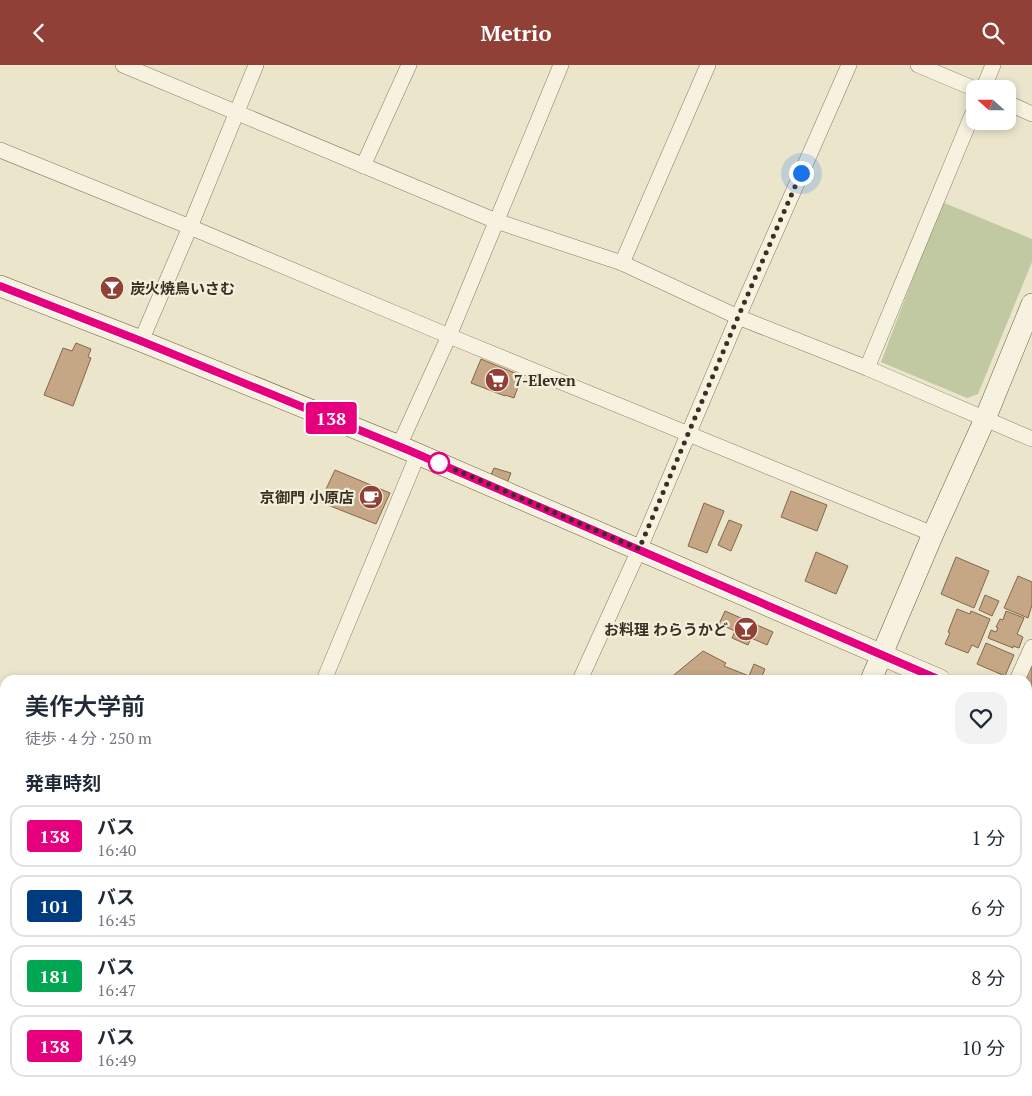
<!DOCTYPE html>
<html lang="ja">
<meta charset="utf-8">
<style>
:root{--surface:#fff;--page:#f2f2f3;--text:#1f2937;--muted:#747a83;--line:#e0e1e3;--accent:#904037}
body{margin:0;font-family:"PT Serif","Noto Sans JP",serif;background:var(--page);color:var(--text);height:100vh;display:flex;flex-direction:column;font-size:19px;white-space:nowrap}
*{box-sizing:border-box;margin:0}
p{font-size:16px;color:var(--muted)}
.icon{flex:none;width:28px;height:28px;fill:none;stroke:currentColor;stroke-width:2;stroke-linecap:round;stroke-linejoin:round}
.map{position:relative;flex:1;overflow:hidden}
.sheet{position:absolute;left:0px;top:610px;width:1032px;height:421px;display:flex;flex-direction:column;background:var(--surface);border-radius:15px 15px 0 0;box-shadow:0 2px 8px #0003}
.sheet>*{flex:none}
.badge{padding:0 10px;border-radius:4px;font-size:18px;line-height:32px}
.needle{width:32px;rotate:291deg}
.fabs{position:absolute;left:966px;top:15px;display:grid;gap:10px}
.fabs a{display:grid;place-items:center;width:50px;height:50px;border-radius:10px;background:var(--surface);box-shadow:0 2px 8px #0003;font-size:25px}
.you{position:absolute;width:25px;height:25px;margin:-12px;border:4px solid #fff;border-radius:50%;background:#1a73e8;box-shadow:0 0 0 8px #1a73e833}
.map>.badge{position:absolute;translate:-50% -50%;box-shadow:0 0 0 2px #fff}
h2{padding:0 25px;font-size:19px;line-height:45px}
.round{display:grid;place-items:center;flex:none;width:52px;height:52px;border-radius:15px;background:var(--page)}
.summary{display:flex;align-items:center;justify-content:space-between;height:85px;padding:0 25px}
h1{font-size:24px;font-weight:600;line-height:38px}
ul{padding:0;list-style:none}
li{display:flex;align-items:center;gap:15px;height:62px;margin:0 10px 8px;padding:0 15px;border:2px solid var(--line);border-radius:15px}
li div{flex:1}
li b{display:block;font-size:19px}
li em{font-style:normal}
li .badge{min-width:55px;font-weight:700;text-align:center}
header{display:flex;justify-content:space-between;align-items:center;height:65px;padding:0 25px;background:var(--accent);color:#fff;font-size:22px;font-weight:600}
.map>svg:first-child{display:block}
.green{fill:#c0c9a1}
.lines{fill:none;stroke-linecap:round;stroke-linejoin:round}
.stream{stroke:#738e8a;stroke-width:5}
.building{fill:#c5a786;stroke:#84674a}
.street-casing{stroke:#877961;stroke-width:16}
.secondary-casing{stroke:#695a44;stroke-width:22}
.street{stroke:#f6f2df;stroke-width:15}
.secondary{stroke:#f6f2df;stroke-width:21}
.line-casing{stroke:#fff;stroke-width:11}
.line{stroke:#e6007e;stroke-width:8}
.walk{stroke:#393023;stroke-width:5;stroke-dasharray:0 9}
.stop-dot{fill:#fff;stroke:#e6007e;stroke-width:2.5}
.labels{text-anchor:middle;dominant-baseline:central;stroke-width:4.5;stroke-linejoin:round;paint-order:stroke}
.poi-label{font-size:15px;font-weight:bold;fill:#393023;stroke:#f3efdb;text-anchor:start}
</style>
<header><svg class="icon" aria-label="back" viewBox="0 0 24 24"><path d="M15 5l-7 7 7 7"/></svg>Metrio<svg class="icon" aria-label="search" viewBox="0 0 24 24"><circle cx="10" cy="10" r="6"/><path d="M15 15l6 6"/></svg></header>
<div class="map">
<svg width="1032" height="1031" viewBox="0 0 1032 1031">
<rect width="100%" height="100%" fill="#ebe5cc"/>
<path class="green" d="M942 137 1032 174V197L978 329 967 333 881 297Z"/>
<g class="lines">
<g class="stream">
<path d="M1028 1020 1032 1010"/>
<path d="M1022 1031 1024 1026"/>
</g>
</g>
<g class="building">
<path d="M106 216 121 221 117 230 102 225Z"/>
<path d="M76 278 91 284 88 292 91 293 73 341 44 330 63 283 72 286Z"/>
<path d="M481 294 522 311 514 333 505 330V331L471 318Z"/>
<path d="M494 403 511 408 506 421 489 414Z"/>
<path d="M335 405 390 428 376 459 320 437Z"/>
<path d="M791 426 827 440 817 466 781 452Z"/>
<path d="M704 438 724 446 707 488 688 481Z"/>
<path d="M729 455 742 460 731 486 718 480Z"/>
<path d="M816 487 848 501 836 529 805 516Z"/>
<path d="M956 492 989 506 974 543 941 529Z"/>
<path d="M1018 511 1032 517V540L1028 553 1004 543Z"/>
<path d="M985 530 999 536 992 551 979 545Z"/>
<path d="M957 544 970 549 971 546 990 554 978 583 972 580 968 588 945 579 950 568 948 567Z"/>
<path d="M725 546 773 567 767 580 751 573 748 580 732 573 735 566 719 559Z"/>
<path d="M1006 546 1024 553 1017 569 1023 572 1019 583 1013 581V583L988 573 991 565 996 567 998 563 996 562 1000 554 1003 555Z"/>
<path d="M986 578 1014 590 1005 611 977 599Z"/>
<path d="M703 586 726 598 724 601 749 611 754 599 765 604 762 611 771 615H670L669 614Z"/>
<path d="M1031 602 1032 603V630L1028 628V615H1025Z"/>
<path d="M1032 733V755L1028 753V744Z"/>
<path d="M1028 815 1032 817V839L1028 837Z"/>
<path d="M1032 896V936L1028 935V906Z"/>
<path d="M504 1026H524L522 1031H503Z"/>
<path d="M541 1026 544 1028V1026H559L557 1031H539Z"/>
<path d="M596 1026H616L614 1031H594Z"/>
<path d="M625 1026H641L639 1031H624Z"/>
<path d="M732 1026H763L761 1031H730Z"/>
<path d="M798 1026H803L815 1031H796Z"/>
<path d="M841 1026H862L867 1028 866 1031H839Z"/>
<path d="M897 1026H917L913 1031H893Z"/>
<path d="M925 1026 931 1031H921Z"/>
<path d="M946 1026H960L956 1031H952Z"/>
<path d="M968 1026H986L990 1029 988 1031H964Z"/>
</g>
<g class="lines">
<g class="street-casing">
<g id="street">
<path d="M123 0 496 156 622 198 738 252 867 303 1032 374"/>
<path d="M918 0 975 24"/>
<path d="M983 24 993 0"/>
<path d="M1008 38 1032 49"/>
<path d="M0 85 190 162 449 271 933 469"/>
<path d="M363 101 409 0"/>
<path d="M622 198 708 0"/>
<path d="M141 276 190 162 256 0"/>
<path d="M867 303 975 43"/>
<path d="M399 381 449 271 561 0"/>
<path d="M324 615 418 389"/>
<path d="M580 615 639 485 738 252 849 0"/>
<path d="M1017 615 1032 582"/>
<path d="M0 690 5 692"/>
<path d="M1028 882 1032 872"/>
<path d="M1028 949 1032 951"/>
<path d="M1028 997 1032 986"/>
<path d="M137 1026 145 1030"/>
<path d="M454 1026 466 1031"/>
<path d="M935 1026 940 1031"/>
<path d="M882 1027V1026"/>
<path d="M418 1031 420 1026"/>
<path d="M579 1031 580 1026"/>
<path d="M655 1031 657 1026"/>
<path d="M786 1031 787 1026"/>
<path d="M1012 1031 1014 1026"/>
</g>
</g>
<g class="secondary-casing">
<g id="secondary">
<path d="M0 221 141 276 399 381 940 615"/>
<path d="M871 615 933 469 985 354 1032 239"/>
<path d="M1028 652 1032 654"/>
<path d="M696 1031 698 1026"/>
</g>
</g>
<use href="#street" class="street"/>
<use href="#secondary" class="secondary"/>
</g>
<g class="lines">
<g class="line-casing">
<path id="line" d="M0 221 141 276 408 385 940 615"/>
</g>
<use href="#line" class="line"/>
<path class="walk" d="M439 398 435 396 639 484 738 252 801 108"/>
</g>
<defs>
<g id="bar-disc" transform="scale(1.25)"><circle r="9.5" fill="#904037" stroke="#f3efdb"/><path d="M-6-5H6L.8 .8V4.5H3.5V6h-7V4.5H-.8V.8Z" fill="#fff"/></g>
<g id="supermarket-disc" transform="scale(1.25)"><circle r="9.5" fill="#904037" stroke="#f3efdb"/><path d="M-6-5.5h2.5l.6 2H6L4.5 2H-2.5L-4.4-4H-6ZM-1.5 3.2a1.3 1.3 0 1 0 .1 0ZM3 3.2a1.3 1.3 0 1 0 .1 0Z" fill="#fff"/></g>
<g id="cafe-disc" transform="scale(1.25)"><circle r="9.5" fill="#904037" stroke="#f3efdb"/><path d="M-5.5-4.5H6V0H3Q3 3.5 0 3.5H-2.5Q-5.5 3.5-5.5 0ZM3-3.2v2h1.7v-2ZM-6 4.5H4V6H-6Z" fill="#fff"/></g>
</defs>
<g fill-rule="evenodd">
<use href="#bar-disc" x="112" y="223"/>
<use href="#supermarket-disc" x="497" y="315"/>
<use href="#cafe-disc" x="371" y="432"/>
<use href="#bar-disc" x="746" y="564"/>
</g>
<circle class="stop-dot" cx="439" cy="398" r="10"/>
<g class="labels">
<g class="poi-label">
<text x="130" y="223">炭火焼鳥いさむ</text>
<text x="514" y="315">7-Eleven</text>
<text x="354" y="432" text-anchor="end">京御門 小原店</text>
<text x="728" y="564" text-anchor="end">お料理 わらうかど</text>
</g>
</g>
</svg>
<div class="fabs">
<a><svg class="needle" viewBox="-14 -14 28 28"><path d="M0-13l5 13h-10z" fill="#e53935"/><path d="M0 13l5-13h-10z" fill="#747a83"/></svg></a>
</div>
<div class="you" style="left:801px;top:108px"></div>
<b class="badge" style="left:331px;top:353px;background:#e6007e;color:#fff">138</b>
<section class="sheet">
<div class="summary"><div><h1>美作大学前</h1><p>徒歩 · 4 分 · 250 m</p></div><a class="round"><svg class="icon" aria-label="heart" viewBox="0 0 24 24"><path d="M12 20l-8-8c-3-5 5-10 8-4 3-6 11-1 8 4z"/></svg></a></div>
<h2>発車時刻</h2>
<ul>
<li><span class="badge" style="background:#e6007e;color:#fff">138</span><div><b>バス</b><p>16:40</p></div><em>1 分</em></li>
<li><span class="badge" style="background:#003b80;color:#fff">101</span><div><b>バス</b><p>16:45</p></div><em>6 分</em></li>
<li><span class="badge" style="background:#00a651;color:#fff">181</span><div><b>バス</b><p>16:47</p></div><em>8 分</em></li>
<li><span class="badge" style="background:#e6007e;color:#fff">138</span><div><b>バス</b><p>16:49</p></div><em>10 分</em></li>
</ul>
</section>
</div>
